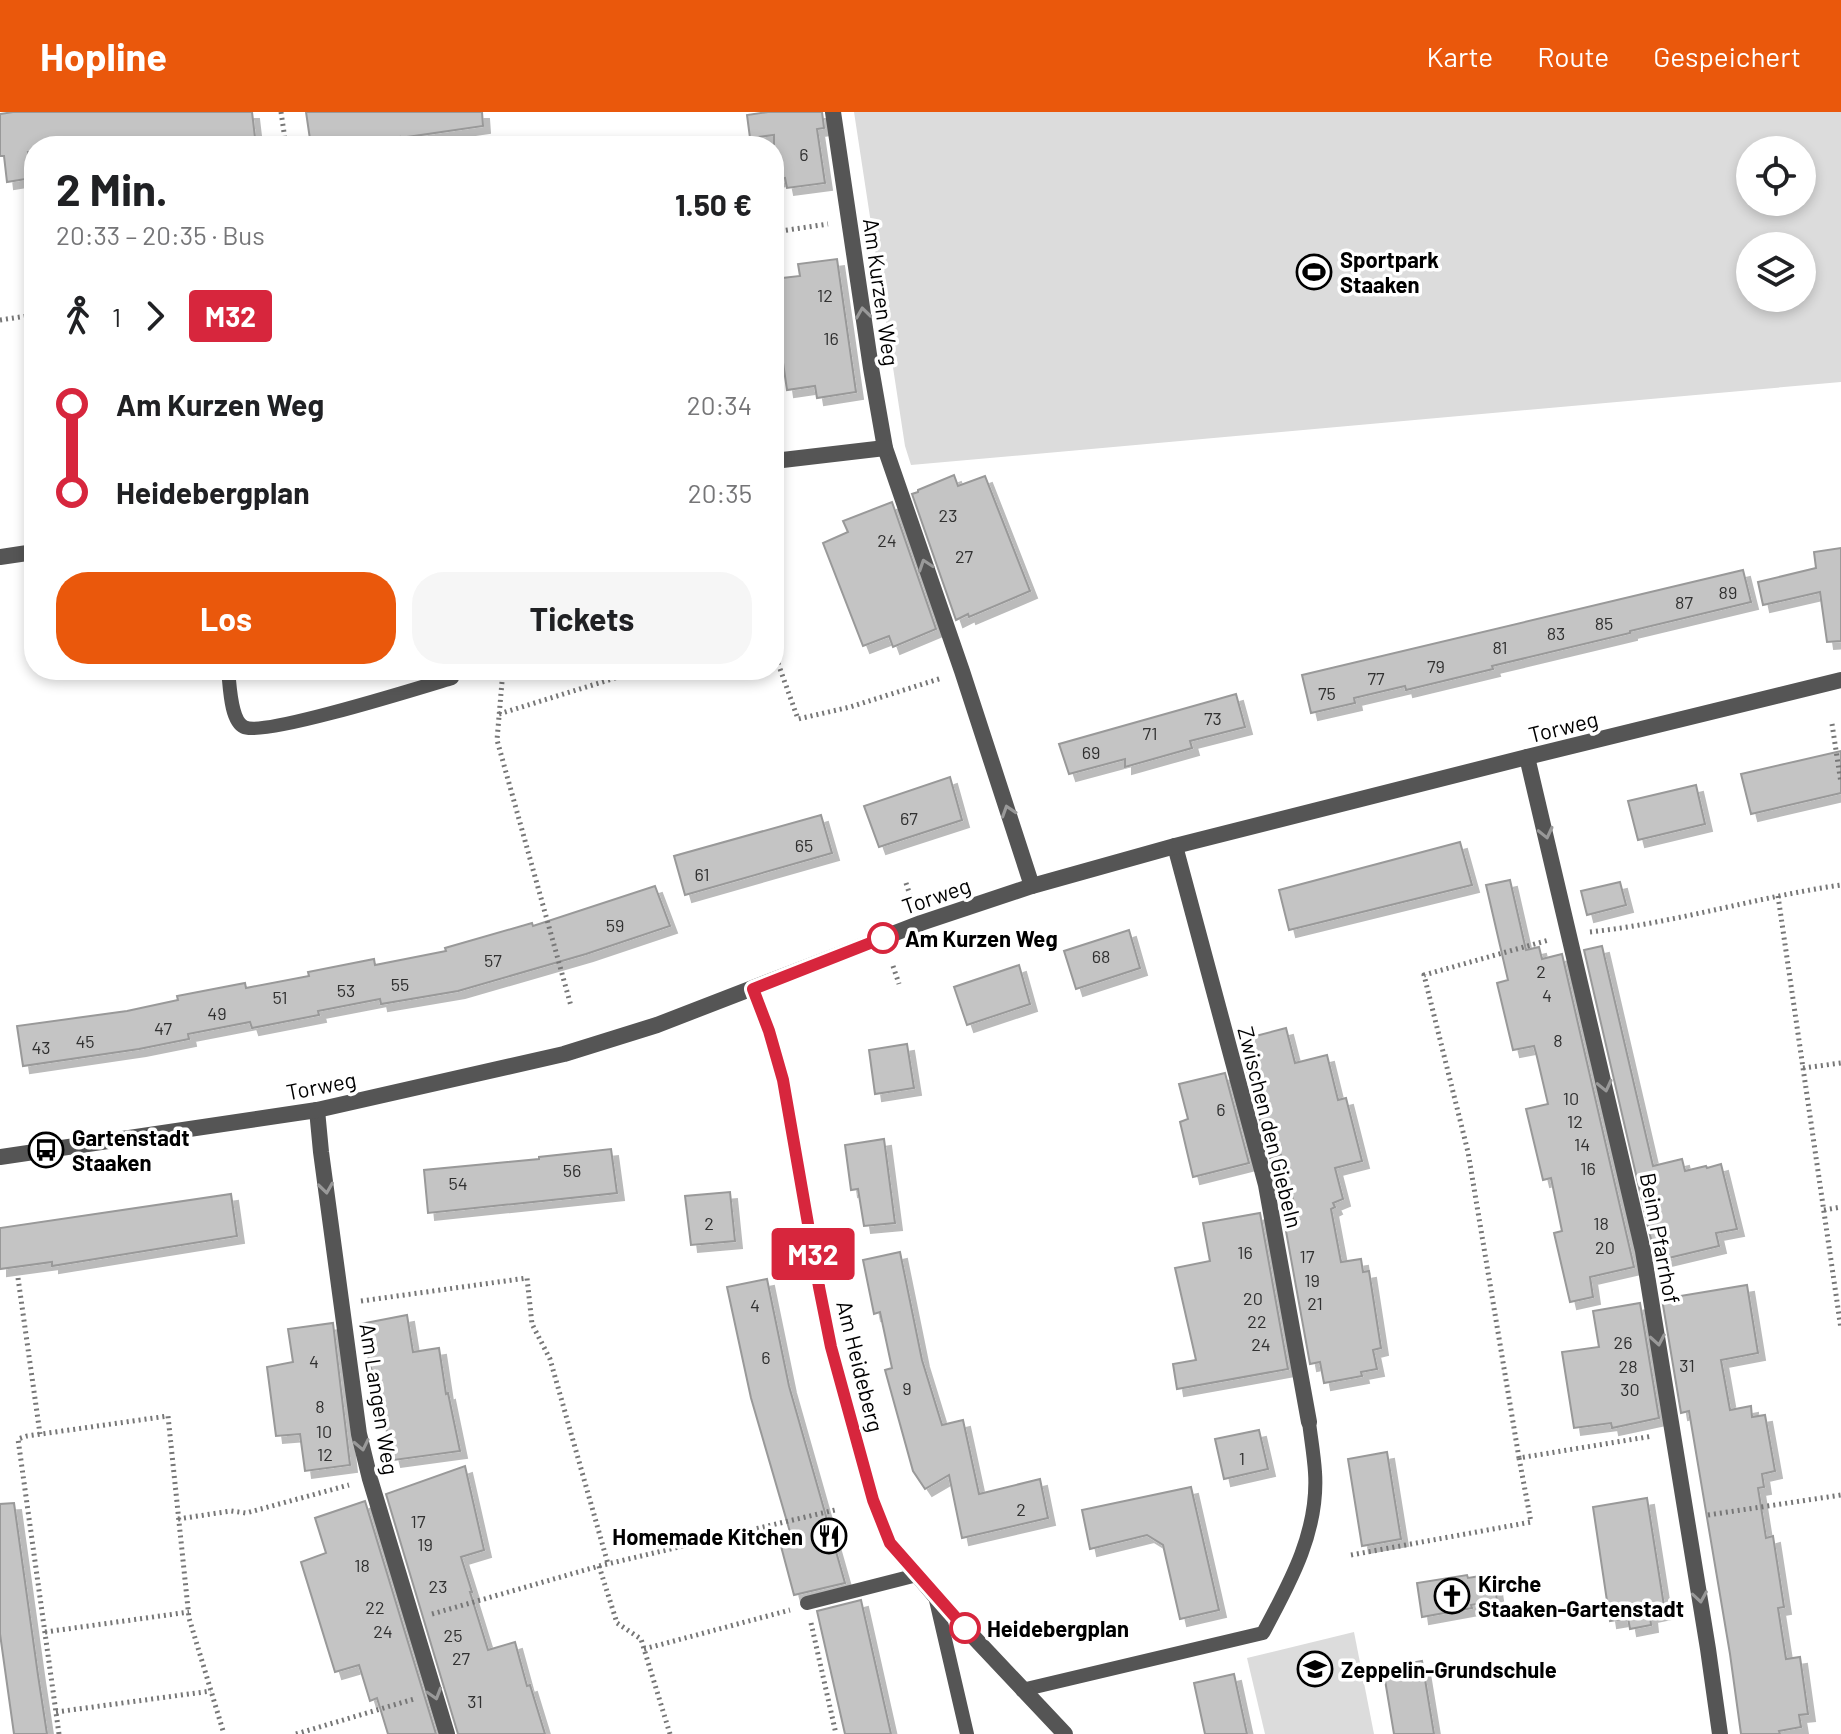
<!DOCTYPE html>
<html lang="de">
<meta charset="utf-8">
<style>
:root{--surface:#fff;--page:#f6f6f6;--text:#202124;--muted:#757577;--accent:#ea580c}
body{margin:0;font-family:Barlow,sans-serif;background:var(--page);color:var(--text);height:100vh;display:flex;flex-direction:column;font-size:30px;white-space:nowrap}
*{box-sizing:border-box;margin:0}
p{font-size:26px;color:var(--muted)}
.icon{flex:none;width:44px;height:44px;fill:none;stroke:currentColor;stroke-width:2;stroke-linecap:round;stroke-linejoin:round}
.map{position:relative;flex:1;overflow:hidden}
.sheet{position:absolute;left:24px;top:24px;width:760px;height:544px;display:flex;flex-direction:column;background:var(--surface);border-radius:32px;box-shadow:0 4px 12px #0003}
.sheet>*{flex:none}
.badge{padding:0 16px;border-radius:6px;font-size:28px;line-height:52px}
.buttons{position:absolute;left:1736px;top:24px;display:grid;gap:16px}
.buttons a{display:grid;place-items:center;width:80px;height:80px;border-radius:50%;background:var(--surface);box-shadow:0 4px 12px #0003;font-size:40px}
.map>.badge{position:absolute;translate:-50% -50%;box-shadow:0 0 0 4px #fff}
.legs{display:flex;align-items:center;gap:12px;height:88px;padding:0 32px;font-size:26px}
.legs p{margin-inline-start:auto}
.overview{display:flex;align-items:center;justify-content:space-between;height:136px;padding:0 32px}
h1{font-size:44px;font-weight:700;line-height:60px}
.cta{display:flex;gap:16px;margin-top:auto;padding:16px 32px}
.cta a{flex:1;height:92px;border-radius:32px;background:var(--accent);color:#fff;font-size:32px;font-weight:700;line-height:92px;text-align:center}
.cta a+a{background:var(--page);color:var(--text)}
ul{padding:0 32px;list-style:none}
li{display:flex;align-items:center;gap:28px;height:88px;font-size:30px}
li i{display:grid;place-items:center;width:12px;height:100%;margin:0 10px;background:currentColor}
li i::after{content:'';width:20px;height:20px;margin:-10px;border:6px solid;border-radius:50%;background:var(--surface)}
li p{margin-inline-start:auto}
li:first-child i{background:linear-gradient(#0000 50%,currentColor 0)}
li:last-child i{background:linear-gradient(currentColor 50%,#0000 0)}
header{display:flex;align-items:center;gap:48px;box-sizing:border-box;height:112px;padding:0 40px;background:var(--accent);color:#fff}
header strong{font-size:38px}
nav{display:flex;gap:44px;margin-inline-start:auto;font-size:28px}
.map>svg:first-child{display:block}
.green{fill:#dcdcdc;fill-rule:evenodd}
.building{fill:#c4c4c4;stroke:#999;stroke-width:2;filter:url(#shadow)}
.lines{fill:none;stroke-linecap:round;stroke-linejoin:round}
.path{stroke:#777;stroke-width:5;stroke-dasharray:2 4;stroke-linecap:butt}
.lane{stroke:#555;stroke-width:14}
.street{stroke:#555;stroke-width:16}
.oneway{stroke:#999}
.line-1-casing{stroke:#fff;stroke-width:18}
.line-1{stroke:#d7263d;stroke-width:12}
.stop-1-dot{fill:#fff;stroke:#d7263d;stroke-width:4}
.labels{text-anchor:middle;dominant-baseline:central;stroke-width:7;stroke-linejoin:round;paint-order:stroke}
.number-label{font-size:18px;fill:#313131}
.poi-label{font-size:22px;font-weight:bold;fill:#000;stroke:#fff;text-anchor:start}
.street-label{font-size:22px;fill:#000;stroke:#fff}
.stop-label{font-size:22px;font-weight:bold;fill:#000;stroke:#fff;text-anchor:start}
</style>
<header>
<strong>Hopline</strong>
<nav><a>Karte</a><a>Route</a><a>Gespeichert</a></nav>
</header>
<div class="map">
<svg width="1841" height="1622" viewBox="0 0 1841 1622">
<defs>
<filter id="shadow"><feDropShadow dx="7" dy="7" stdDeviation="0" flood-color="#0004"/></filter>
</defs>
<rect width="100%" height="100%" fill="#fff"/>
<g class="green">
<path d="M854 0H1841V270L911 353 905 334ZM1802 38V90H1750V38ZM1750 134H1802V186H1750Z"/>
<path d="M1354 1520 1374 1622H1265L1247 1546Z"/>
</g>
<g class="building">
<path d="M13 0H252L256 34H34V40H28L32 66 7 70 4 44H0V2Z"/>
<path d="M306 0H482L483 14 400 26V25L330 34H311Z"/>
<path d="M768 0H822L824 16 817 17 825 71 787 76 785 66 774 68V23L750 26 747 3Z"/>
<path d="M837 147 856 280 817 286 815 274 787 278 774 189V167L800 164 798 152Z"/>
<path d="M954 363 958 374 985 364 1030 479 969 505 968 502 956 508 912 382 918 380V378Z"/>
<path d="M892 390 936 517 893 535 889 524 863 534 823 431 848 420 843 409Z"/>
<path d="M1841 436V529L1827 530 1820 480 1763 493 1758 470 1816 456 1814 440Z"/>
<path d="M1743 458 1751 490 1630 519V521L1492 554 1493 557 1406 578 1405 574 1354 586 1355 591 1311 601 1302 563Z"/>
<path d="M1236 582 1245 615 1190 629 1192 636 1125 655V647L1069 662 1059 632Z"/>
<path d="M1841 639V681L1751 702 1741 662Z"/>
<path d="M950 665 962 708 879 735 864 694Z"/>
<path d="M1696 673 1705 712 1638 728 1628 689Z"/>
<path d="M821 703 832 741 685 783 674 744Z"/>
<path d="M1460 730 1472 773 1289 818 1279 778Z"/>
<path d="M1510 768 1526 838 1539 835 1542 847 1562 842 1634 1155 1590 1165 1593 1185 1570 1190 1554 1121 1562 1119 1551 1066 1543 1068 1526 997 1548 992 1537 945 1534 934 1513 938 1497 871 1508 868 1486 773Z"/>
<path d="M1620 770 1626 793 1587 803 1581 779Z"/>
<path d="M655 774 670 814 586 842 458 879 381 892 380 887 318 899 319 903 252 916 250 910 188 922 189 927 139 937 23 954 17 914 127 899 178 888 177 884 245 871 246 876 309 864 308 860 374 847 375 853 446 839 445 836 532 811 533 814Z"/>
<path d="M1129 818 1140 856 1076 877 1064 839Z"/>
<path d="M1602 834 1653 1054 1682 1047 1685 1059 1706 1054 1707 1056 1721 1052 1737 1117 1716 1121 1719 1134 1656 1149 1584 838Z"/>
<path d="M1019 853 1030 892 967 913 954 875Z"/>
<path d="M1286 916 1295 951 1327 943 1338 988 1346 986 1362 1049 1335 1056 1343 1087 1333 1091 1335 1095 1331 1097 1341 1150 1361 1147 1363 1160 1369 1159 1381 1236 1373 1238 1377 1257 1361 1260 1362 1264 1324 1271 1320 1250 1310 1252 1282 1097 1295 1095 1281 1043 1270 1046 1246 956 1256 953 1248 926Z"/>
<path d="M907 932 914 976 875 982 869 938Z"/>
<path d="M1225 961 1249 1051 1193 1065 1180 1010 1188 1007 1179 972Z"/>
<path d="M884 1027 895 1111 864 1114 858 1077 851 1078 845 1033Z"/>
<path d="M611 1037 617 1081 428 1101 424 1058 539 1047V1045Z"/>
<path d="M730 1080 735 1129 691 1133 685 1084Z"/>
<path d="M231 1082 237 1124 52 1154V1150L0 1157V1116Z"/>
<path d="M1260 1101 1288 1257 1177 1277 1173 1252 1196 1248 1175 1156 1210 1149 1203 1111Z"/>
<path d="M900 1140 922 1248 942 1313 963 1308 979 1382 1040 1367 1048 1406 962 1426 949 1363 925 1377 913 1359 885 1258 892 1256 880 1200 874 1202 863 1148Z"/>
<path d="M767 1167 789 1274 845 1471 794 1483 778 1423 790 1420 751 1286 727 1175Z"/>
<path d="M1747 1173 1758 1241 1721 1248 1730 1298 1751 1294 1752 1305 1765 1303 1775 1359 1762 1362 1764 1375 1758 1376 1766 1426 1773 1424 1784 1495 1778 1496 1786 1547 1800 1545 1808 1602 1799 1603 1801 1615 1779 1619 1780 1622H1741L1730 1542 1689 1299 1681 1301 1662 1187Z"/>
<path d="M1640 1191 1659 1306 1612 1316 1611 1311 1574 1316 1562 1240 1599 1235 1593 1199Z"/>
<path d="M407 1203 413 1240 439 1236 446 1282 448 1281 460 1339 394 1348 360 1212Z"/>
<path d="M333 1211 350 1353 305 1359 300 1322 276 1324 267 1255 293 1250 288 1217Z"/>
<path d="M1259 1318 1268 1357 1224 1367 1215 1327Z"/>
<path d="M1387 1340 1401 1427 1362 1434 1348 1347Z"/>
<path d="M465 1354 484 1438 461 1445 472 1480H470L488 1538 515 1530 527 1574 530 1573 545 1622H458L386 1382Z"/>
<path d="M1191 1375 1219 1498 1180 1507 1163 1433 1147 1423 1090 1437 1082 1398Z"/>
<path d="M1647 1386 1665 1500 1650 1503 1651 1513 1630 1517 1628 1506 1610 1509 1593 1395Z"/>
<path d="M365 1389 436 1622H388L377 1586 370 1589 359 1553 335 1560 301 1450 326 1441 315 1406Z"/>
<path d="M14 1391 38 1563 47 1622H14L0 1522V1392Z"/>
<path d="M1493 1462 1497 1488 1471 1493 1472 1496 1422 1505 1417 1471 1467 1463 1468 1466Z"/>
<path d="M861 1488 891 1622H845L817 1499Z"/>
<path d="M1422 1549 1434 1622H1394L1383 1556Z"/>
<path d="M1234 1562 1247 1622H1205L1194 1571Z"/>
</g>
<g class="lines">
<g class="path">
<path d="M281 0 286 34"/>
<path d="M774 120 828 112"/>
<path d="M0 208 34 203"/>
<path d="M774 540 798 607 850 595 942 566"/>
<path d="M503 558 497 628 571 894"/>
<path d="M499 602 641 558"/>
<path d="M1832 612 1841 671"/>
<path d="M906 771 910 783"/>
<path d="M1778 784 1841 1217"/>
<path d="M1590 820C1675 811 1757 785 1841 773"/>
<path d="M893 854 899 872"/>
<path d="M1803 956 1841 951"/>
<path d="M1824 1098 1841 1095"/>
<path d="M18 1166 40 1322"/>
<path d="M361 1189 527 1166 532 1212 550 1247 608 1452"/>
<path d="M1519 1346 1468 1040 1424 863 1549 828"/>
<path d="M1708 1403 1841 1383"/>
<path d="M178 1407 231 1399 246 1401 349 1373"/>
<path d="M1351 1443 1531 1410 1519 1346 1653 1324"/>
<path d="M599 1454 617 1511 641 1527 670 1622"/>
<path d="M432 1502 599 1454 835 1398"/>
<path d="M811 1511 836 1622"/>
<path d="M45 1520 189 1500"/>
<path d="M644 1537 790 1498"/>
<path d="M56 1600 211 1579"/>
<path d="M59 1622 18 1327 27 1324 168 1304 189 1506 224 1622"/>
<path d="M296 1622 414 1587"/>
</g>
<g class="lane">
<path d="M228 558C230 573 230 608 244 615 263 625 422 575 452 566"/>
<path d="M935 1484 967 1622"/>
<path d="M807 1491 917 1463"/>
<path d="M1022 1578 1263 1521C1290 1471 1319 1419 1315 1360 1314 1344 1311 1327 1309 1310"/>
</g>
<g class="street">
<path d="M833 0 871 256 885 336 962 559 1032 774"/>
<path d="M774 349 885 336"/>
<path d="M0 445 34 440"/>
<path d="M1527 645 1643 1139 1708 1537 1720 1622"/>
<path d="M1175 734 1266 1073 1309 1310"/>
<path d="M753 877 769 919 783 968 819 1175 831 1235 873 1388 890 1431 935 1484 1065 1622"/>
<path d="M317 998 321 1040 359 1322 370 1367 447 1622"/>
<path d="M0 1045 317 998 564 942 657 913 921 811 1032 774 1175 734 1527 645 1841 568"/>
</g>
</g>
<defs><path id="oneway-chevron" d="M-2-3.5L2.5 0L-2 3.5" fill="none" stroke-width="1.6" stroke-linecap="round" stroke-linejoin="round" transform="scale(2)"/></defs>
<g class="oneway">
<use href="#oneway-chevron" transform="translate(863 201) rotate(-98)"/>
<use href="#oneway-chevron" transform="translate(925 453) rotate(-109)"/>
<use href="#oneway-chevron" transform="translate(1008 699) rotate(-108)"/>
<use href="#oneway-chevron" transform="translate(1546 721) rotate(77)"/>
<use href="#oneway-chevron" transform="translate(1605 974) rotate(77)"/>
<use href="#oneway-chevron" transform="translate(326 1076) rotate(82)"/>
<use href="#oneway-chevron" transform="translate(1658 1228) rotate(80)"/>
<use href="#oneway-chevron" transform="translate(362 1333) rotate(78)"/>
<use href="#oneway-chevron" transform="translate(1700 1485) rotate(81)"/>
<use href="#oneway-chevron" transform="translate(435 1582) rotate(73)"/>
</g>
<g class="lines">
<g class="line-1-casing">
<path id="line-1" d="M883 826 753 877 769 919 783 968 819 1175 831 1235 873 1388 890 1431 965 1516"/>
</g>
<use href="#line-1" class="line-1"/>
</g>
<defs>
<g id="stadium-ring" transform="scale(1.8)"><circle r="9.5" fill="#fff" stroke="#000" stroke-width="1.5"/><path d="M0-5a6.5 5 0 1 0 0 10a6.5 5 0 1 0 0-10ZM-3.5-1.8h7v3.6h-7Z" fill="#000"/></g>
<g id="bus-ring" transform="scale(1.8)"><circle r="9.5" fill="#fff" stroke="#000" stroke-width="1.5"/><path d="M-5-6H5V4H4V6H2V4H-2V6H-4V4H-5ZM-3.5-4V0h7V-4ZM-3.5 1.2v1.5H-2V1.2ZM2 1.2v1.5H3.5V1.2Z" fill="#000"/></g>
<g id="restaurant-ring" transform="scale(1.8)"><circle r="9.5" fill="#fff" stroke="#000" stroke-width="1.5"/><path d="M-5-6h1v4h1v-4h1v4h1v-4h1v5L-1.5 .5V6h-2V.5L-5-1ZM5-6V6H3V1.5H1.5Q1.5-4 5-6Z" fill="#000"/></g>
<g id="church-ring" transform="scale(1.8)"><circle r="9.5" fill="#fff" stroke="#000" stroke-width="1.5"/><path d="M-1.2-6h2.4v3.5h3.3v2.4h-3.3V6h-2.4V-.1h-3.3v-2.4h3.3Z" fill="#000"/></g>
<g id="school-ring" transform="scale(1.8)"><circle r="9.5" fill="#fff" stroke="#000" stroke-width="1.5"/><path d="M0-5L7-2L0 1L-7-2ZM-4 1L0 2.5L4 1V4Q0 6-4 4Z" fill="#000"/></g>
</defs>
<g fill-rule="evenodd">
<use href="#stadium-ring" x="1314" y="160"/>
<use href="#bus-ring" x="46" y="1038"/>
<use href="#restaurant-ring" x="829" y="1424"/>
<use href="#church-ring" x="1452" y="1484"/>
<use href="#school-ring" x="1315" y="1557"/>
</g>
<g class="stop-1-dot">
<circle cx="883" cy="826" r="14"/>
<circle cx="965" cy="1516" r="14"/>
</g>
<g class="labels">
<g class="number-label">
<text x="804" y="42">6</text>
<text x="825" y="183">12</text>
<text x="831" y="226">16</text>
<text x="948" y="403">23</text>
<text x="887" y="428">24</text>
<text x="964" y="444">27</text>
<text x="1728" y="480">89</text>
<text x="1684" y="490">87</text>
<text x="1604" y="511">85</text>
<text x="1556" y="521">83</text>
<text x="1500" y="535">81</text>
<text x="1436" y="554">79</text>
<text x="1376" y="566">77</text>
<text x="1327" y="581">75</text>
<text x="1213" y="606">73</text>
<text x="1150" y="621">71</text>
<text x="1091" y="640">69</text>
<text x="909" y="706">67</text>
<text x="804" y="733">65</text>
<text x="702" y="762">61</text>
<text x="615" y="813">59</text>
<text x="1101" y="844">68</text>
<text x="493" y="848">57</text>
<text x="1541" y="859">2</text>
<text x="400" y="872">55</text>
<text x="346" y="878">53</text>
<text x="1547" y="883">4</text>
<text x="280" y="885">51</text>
<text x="217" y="901">49</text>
<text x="163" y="916">47</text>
<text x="1558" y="928">8</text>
<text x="85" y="929">45</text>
<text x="41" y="935">43</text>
<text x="1571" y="986">10</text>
<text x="1221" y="997">6</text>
<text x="1575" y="1009">12</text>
<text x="1582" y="1032">14</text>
<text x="1588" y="1056">16</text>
<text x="572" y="1058">56</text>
<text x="458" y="1071">54</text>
<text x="709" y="1111">2</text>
<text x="1601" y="1111">18</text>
<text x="1605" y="1135">20</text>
<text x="1245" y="1140">16</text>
<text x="1307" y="1144">17</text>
<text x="1312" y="1168">19</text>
<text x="1253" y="1186">20</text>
<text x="1315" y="1191">21</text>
<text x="755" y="1193">4</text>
<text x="1257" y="1209">22</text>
<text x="1623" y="1230">26</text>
<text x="1261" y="1232">24</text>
<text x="766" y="1245">6</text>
<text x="314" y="1249">4</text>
<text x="1687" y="1253">31</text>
<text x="1628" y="1254">28</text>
<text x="907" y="1276">9</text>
<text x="1630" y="1277">30</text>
<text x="320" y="1294">8</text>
<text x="324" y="1319">10</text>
<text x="325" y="1342">12</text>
<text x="1242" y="1346">1</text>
<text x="1021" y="1397">2</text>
<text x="418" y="1409">17</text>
<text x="425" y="1432">19</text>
<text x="362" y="1453">18</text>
<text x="438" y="1474">23</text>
<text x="375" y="1495">22</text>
<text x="383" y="1519">24</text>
<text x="453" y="1523">25</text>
<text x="461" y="1546">27</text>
<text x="475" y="1589">31</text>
</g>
<g class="poi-label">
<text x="1340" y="147">Sportpark<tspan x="1340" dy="25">Staaken</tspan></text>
<text x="72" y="1025">Gartenstadt<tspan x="72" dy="25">Staaken</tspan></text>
<text x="803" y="1424" text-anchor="end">Homemade Kitchen</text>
<text x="1478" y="1471">Kirche<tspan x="1478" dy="25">Staaken-Gartenstadt</tspan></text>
<text x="1341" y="1557">Zeppelin-Grundschule</text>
</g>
<g class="street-label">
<text transform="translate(882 180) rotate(82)">Am Kurzen Weg</text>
<text transform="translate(1563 614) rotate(-14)">Torweg</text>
<text transform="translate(936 783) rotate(-19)">Torweg</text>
<text transform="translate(321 973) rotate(-11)">Torweg</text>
<text transform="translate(1271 1015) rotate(76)">Zwischen den Giebeln</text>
<text transform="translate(1661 1126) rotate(79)">Beim Pfarrhof</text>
<text transform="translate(861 1254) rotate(76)">Am Heideberg</text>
<text transform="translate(380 1287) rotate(81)">Am Langen Weg</text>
</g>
<g class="stop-label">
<text x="905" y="826">Am Kurzen Weg</text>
<text x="987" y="1516">Heidebergplan</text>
</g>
</g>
</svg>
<div class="buttons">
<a><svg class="icon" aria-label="locate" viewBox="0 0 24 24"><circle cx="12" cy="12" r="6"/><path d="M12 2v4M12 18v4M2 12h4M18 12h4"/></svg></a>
<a><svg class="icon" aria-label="layers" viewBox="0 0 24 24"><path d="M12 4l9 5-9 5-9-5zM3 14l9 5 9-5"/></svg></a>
</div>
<b class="badge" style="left:813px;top:1142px;background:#d7263d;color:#fff">M32</b>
<section class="sheet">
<div class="overview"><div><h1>2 Min.</h1><p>20:33 – 20:35 · Bus</p></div><b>1.50 €</b></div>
<div class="legs"><svg class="icon" aria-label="walk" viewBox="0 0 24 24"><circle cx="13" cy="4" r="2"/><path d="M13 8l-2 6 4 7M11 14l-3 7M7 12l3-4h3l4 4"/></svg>1<svg class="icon" aria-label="forward" viewBox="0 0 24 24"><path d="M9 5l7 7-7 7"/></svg><b class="badge" style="background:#d7263d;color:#fff">M32</b></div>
<ul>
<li><i style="color:#d7263d"></i><b>Am Kurzen Weg</b><p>20:34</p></li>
<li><i style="color:#d7263d"></i><b>Heidebergplan</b><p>20:35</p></li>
</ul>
<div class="cta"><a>Los</a><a>Tickets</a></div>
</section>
</div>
